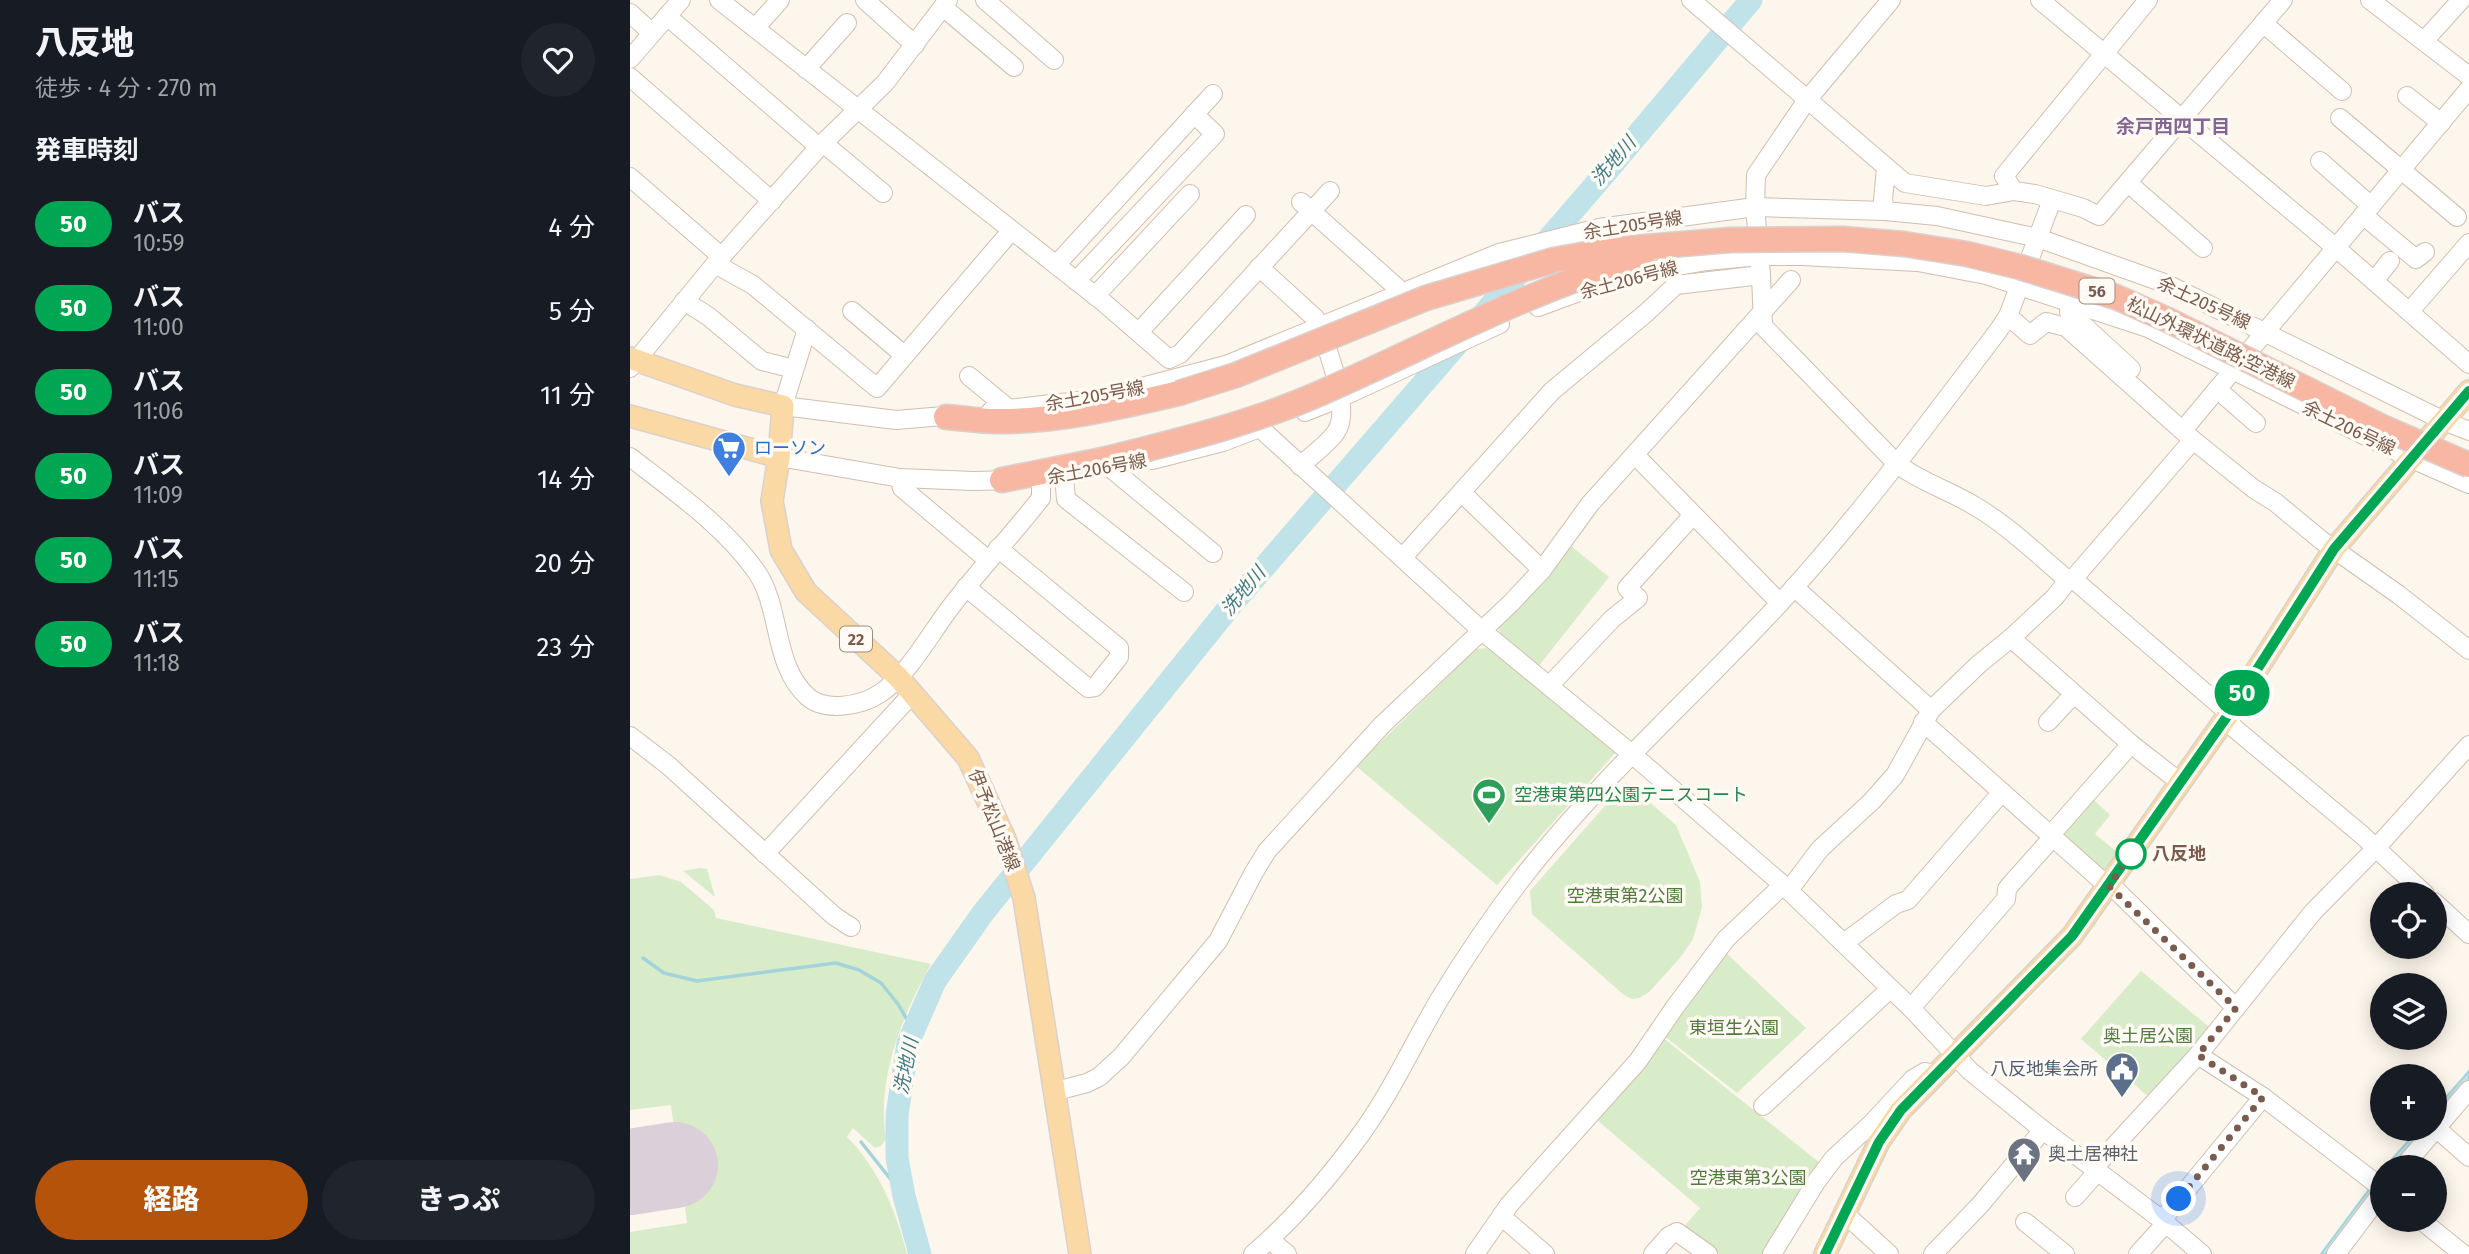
<!DOCTYPE html>
<html lang="ja">
<meta charset="utf-8">
<style>
:root{--surface:#171b24;--page:#20242c;--text:#f1f3f6;--muted:#9ea1a6;--accent:#b45309}
body{margin:0;font-family:"Fira Sans","Noto Sans JP",sans-serif;background:var(--page);color:var(--text);height:100vh;display:flex;flex-direction:column;font-size:26px;white-space:nowrap}
*{box-sizing:border-box;margin:0}
p{font-size:23px;color:var(--muted)}
.icon{flex:none;width:38px;height:38px;fill:none;stroke:currentColor;stroke-width:2;stroke-linecap:round;stroke-linejoin:round}
.map{position:relative;flex:1;overflow:hidden}
.drawer{display:flex;flex-direction:column;background:var(--surface);width:630px}
.drawer>*{flex:none}
.badge{padding:0 14px;border-radius:23px;font-size:24px;line-height:46px}
.fabs{position:absolute;left:1740px;top:882px;display:grid;gap:14px}
.fabs a{display:grid;place-items:center;width:77px;height:77px;border-radius:50%;background:var(--surface);box-shadow:0 4px 18px #0003;font-size:35px}
.you{position:absolute;width:35px;height:35px;margin:-18px;border:5px solid #fff;border-radius:50%;background:#1a73e8;box-shadow:0 0 0 10px #1a73e833}
.map>.badge{position:absolute;translate:-50% -50%;box-shadow:0 0 0 4px #fff}
h2{padding:0 35px;font-size:26px;line-height:63px}
.round{display:grid;place-items:center;flex:none;width:74px;height:74px;border-radius:37px;background:var(--page)}
.head{display:flex;align-items:center;justify-content:space-between;height:119px;padding:0 35px}
h1{font-size:33px;font-weight:800;line-height:52px}
.primary-button{display:flex;gap:14px;margin-top:auto;padding:14px 35px}
.primary-button a{flex:1;height:80px;border-radius:42px;background:var(--accent);color:#fff;font-size:28px;font-weight:800;line-height:80px;text-align:center}
.primary-button a+a{background:var(--page);color:var(--text)}
ul{padding:0;list-style:none}
li{display:flex;align-items:center;gap:21px;height:84px;padding:0 35px}
li div{flex:1}
li b{display:block;font-size:26px}
li em{font-style:normal}
li .badge{min-width:77px;font-weight:700;text-align:center}
main{display:flex;flex:1;min-height:0}
.map>svg:first-child{display:block}
.green{fill:#d8ecc9}
.water{fill:#bfe3e8;stroke:#a5d3da;stroke-width:2}
.lines{fill:none;stroke-linecap:round;stroke-linejoin:round}
.stream{stroke:#a5d3da;stroke-width:3.5}
.river{stroke:#bfe3e8;stroke-width:23}
.runway{stroke:#dbcfda;stroke-width:86}
.minor-casing{stroke:#d1beb0;stroke-width:20}
.major-casing{stroke:#dad1cd;stroke-width:24}
.highway-casing{stroke:#dad1cd;stroke-width:27}
.minor{stroke:#fff;stroke-width:18}
.major{stroke:#fbd9a5;stroke-width:21}
.highway{stroke:#f7b7a3;stroke-width:24}
.highway-bridge-casing{stroke:#dad1cd;stroke-width:27;stroke-linecap:butt}
.highway-bridge{stroke:#f7b7a3;stroke-width:24}
.line-casing{stroke:#fff;stroke-width:16}
.line{stroke:#00a651;stroke-width:10}
.walk{stroke:#7a5c4d;stroke-width:7;stroke-dasharray:0 12.6}
.stop-dot{fill:#fff;stroke:#00a651;stroke-width:3.5}
.labels{text-anchor:middle;dominant-baseline:central;stroke-width:7;stroke-linejoin:round;paint-order:stroke}
.shield{fill:#fffaf3;stroke:#a28b7f;stroke-width:2}
.shield-label{font-size:16px;font-weight:bold;fill:#7a5c4d}
.street-label{font-size:18px;fill:#7a5c4d;stroke:#fffaf3}
.shop-label{font-size:18px;fill:#366cbe;stroke:#fffaf3;text-anchor:start}
.leisure-label{font-size:18px;fill:#27864d;stroke:#fffaf3;text-anchor:start}
.stop-label{font-size:18px;font-weight:bold;fill:#7a5c4d;stroke:#fffaf3;text-anchor:start}
.park-label{font-size:18px;fill:#537a41;stroke:#fffaf3}
.service-label{font-size:18px;fill:#4e5e75;stroke:#fffaf3;text-anchor:end}
.worship-label{font-size:18px;fill:#5b616d;stroke:#fffaf3;text-anchor:start}
.neighbourhood-label{font-size:19px;font-weight:bold;fill:#846695;stroke:#fffaf3}
.water-label{font-size:19px;font-style:italic;fill:#437c86;stroke:#fffaf3}
</style>
<main>
<section class="drawer">
<div class="head"><div><h1>八反地</h1><p>徒歩 · 4 分 · 270 m</p></div><a class="round"><svg class="icon" aria-label="heart" viewBox="0 0 24 24"><path d="M12 20l-8-8c-3-5 5-10 8-4 3-6 11-1 8 4z"/></svg></a></div>
<h2>発車時刻</h2>
<ul>
<li><span class="badge" style="background:#00a651;color:#fff">50</span><div><b>バス</b><p>10:59</p></div><em>4 分</em></li>
<li><span class="badge" style="background:#00a651;color:#fff">50</span><div><b>バス</b><p>11:00</p></div><em>5 分</em></li>
<li><span class="badge" style="background:#00a651;color:#fff">50</span><div><b>バス</b><p>11:06</p></div><em>11 分</em></li>
<li><span class="badge" style="background:#00a651;color:#fff">50</span><div><b>バス</b><p>11:09</p></div><em>14 分</em></li>
<li><span class="badge" style="background:#00a651;color:#fff">50</span><div><b>バス</b><p>11:15</p></div><em>20 分</em></li>
<li><span class="badge" style="background:#00a651;color:#fff">50</span><div><b>バス</b><p>11:18</p></div><em>23 分</em></li>
</ul>
<div class="primary-button"><a>経路</a><a>きっぷ</a></div>
</section>
<div class="map">
<svg width="1839" height="1254" viewBox="0 0 1839 1254">
<rect width="100%" height="100%" fill="#fdf6ec"/>
<g class="green">
<path d="M940 545 979 577 908 667 873 641 868 627 896 600Z"/>
<path d="M857 648 985 749 986 752 867 885 726 766 846 649Z"/>
<path d="M996 782 1046 825 1070 882 1072 907 1063 939 1050 958 1019 992 1009 998 1002 999 994 995 902 914 900 891Z"/>
<path d="M1460 796 1480 815 1465 834 1493 857 1474 879 1428 832Z"/>
<path d="M70 868 77 869 85 897 53 871Z"/>
<path d="M30 875 51 882 84 910 86 918 301 964C272 1016 246 1079 256 1139L251 1146 245 1148 223 1128 217 1137C248 1167 267 1213 277 1254H0V1232L57 1223 41 1105 0 1110V879Z"/>
<path d="M1094 951 1176 1028 1107 1093 1034 1036Z"/>
<path d="M1511 971 1583 1030 1520 1098 1451 1039Z"/>
<path d="M1032 1037 1190 1163 1136 1254H1082L1051 1230 1070 1208 967 1120 1011 1070Z"/>
</g>
<g class="water">
<path d="M1839 1071V1086L1804 1125V1111Z"/>
<path d="M1789 1129H1801L1768 1167H1755Z"/>
<path d="M1752 1172V1187L1703 1254H1691Z"/>
</g>
<g class="lines">
<g class="stream">
<path d="M13 958 34 973 67 981 206 963 229 970 251 983 268 1004 283 1030"/>
<path d="M231 1142 274 1196"/>
</g>
<path class="river" d="M290 1254 274 1196 267 1158V1115L278 1043 305 981 353 913 597 610 972 177 1121 0"/>
<path class="runway" d="M0 1172 45 1165"/>
<g class="minor-casing">
<g id="minor">
<path d="M89 0 472 301 539 359 550 354 700 191"/>
<path d="M235 0 285 45"/>
<path d="M355 0 424 60"/>
<path d="M1061 0 1275 183 1356 196 1384 191 1405 194 1453 208 1469 216 1653 0"/>
<path d="M1261 0 1177 100 1126 175 1125 207 1131 275 1133 326 1267 464C1291 482 1318 490 1343 505 1378 525 1408 555 1438 580L1443 579 1593 708 1604 728 1732 835 1795 894"/>
<path d="M1410 0 1705 247 1839 364"/>
<path d="M1740 0 1839 76"/>
<path d="M313 7 384 67"/>
<path d="M0 13 22 33"/>
<path d="M37 16 189 147"/>
<path d="M1633 23 1712 91"/>
<path d="M125 28 150 0"/>
<path d="M1794 41 1831 0"/>
<path d="M0 59 51 0"/>
<path d="M176 69 217 23"/>
<path d="M0 77 142 201"/>
<path d="M1777 96 1811 123"/>
<path d="M1710 118 1827 217"/>
<path d="M193 143 253 193"/>
<path d="M1690 161 1741 206"/>
<path d="M0 177 92 257"/>
<path d="M1498 183 1573 248"/>
<path d="M1384 191 1374 176 1518 0"/>
<path d="M671 202 772 292"/>
<path d="M1255 211 1253 200 1256 168"/>
<path d="M1733 215 1786 259 1795 252"/>
<path d="M85 264 123 285 247 388 381 231"/>
<path d="M426 265 583 94"/>
<path d="M629 267 685 318 690 326C697 351 722 410 706 432 698 444 682 455 670 466"/>
<path d="M446 281 585 134 564 114"/>
<path d="M1744 281 1760 261"/>
<path d="M465 296 560 194"/>
<path d="M54 301 78 316 132 361 164 369"/>
<path d="M908 307 957 289 1019 271 1077 261 1130 256H1172L1288 262 1356 275 1518 328 1782 459 1839 484"/>
<path d="M222 311 274 355"/>
<path d="M1780 311 1839 243"/>
<path d="M1439 312 1501 369"/>
<path d="M1378 316 1400 335 1416 322 1436 327 1563 440 1624 489 1645 502 1691 540 1769 595 1839 650"/>
<path d="M177 329 153 406 266 420 326 415"/>
<path d="M509 332 616 215"/>
<path d="M0 368 85 264 189 147 255 83 318 0"/>
<path d="M339 376 379 409"/>
<path d="M1587 389 1626 423"/>
<path d="M361 411 466 399 596 365 869 253 969 228 1125 207 1255 211 1307 216 1408 238 1537 284 1814 421 1839 431"/>
<path d="M675 412 710 398 870 324"/>
<path d="M630 428 851 630 1003 755 1153 885 1281 1008 1340 1071 1413 1130 1532 1220 1572 1254"/>
<path d="M1553 430 1839 89"/>
<path d="M1005 455 1150 603"/>
<path d="M0 457C44 491 94 526 126 571 152 608 142 665 178 697 195 712 231 706 249 694 278 676 301 632 323 604 351 568 383 534 411 498V479"/>
<path d="M149 457 270 478 343 481 384 480"/>
<path d="M522 460 593 442 632 427"/>
<path d="M483 470 583 553"/>
<path d="M434 476 436 499 554 592"/>
<path d="M270 478 272 488 358 560"/>
<path d="M832 493 912 570"/>
<path d="M773 557 922 391 1016 313 1046 285 1131 275"/>
<path d="M1443 579 1563 440"/>
<path d="M336 587 458 688 465 687 489 657V648L368 548"/>
<path d="M1164 587 1301 710"/>
<path d="M1381 638 1501 744 1551 783"/>
<path d="M919 686 982 619 1008 598 997 588 1063 515"/>
<path d="M1293 722 1471 880 1487 891 1606 1008"/>
<path d="M1418 722 1444 694"/>
<path d="M0 736 39 766 204 916 221 927"/>
<path d="M135 854 283 693"/>
<path d="M1159 890 1190 849 1242 801 1265 775 1301 710 1349 664 1381 638 1425 597 1438 580"/>
<path d="M1804 902 1839 934"/>
<path d="M1214 943 1266 904 1278 900 1372 792"/>
<path d="M1281 1008 1376 899 1377 889 1381 884 1423 837 1425 830 1501 744"/>
<path d="M1568 1055 1683 912 1746 848 1839 745"/>
<path d="M426 1091 457 1083 469 1077 491 1057 588 941 623 874 637 851 752 725 881 603 912 570 960 504 1161 280"/>
<path d="M1133 1106 1260 989"/>
<path d="M1806 1128 1839 1157"/>
<path d="M1773 1167 1839 1090"/>
<path d="M1463 1169 1568 1055 1633 1097 1752 1188"/>
<path d="M1445 1197 1467 1172"/>
<path d="M1214 1213 1259 1254"/>
<path d="M871 1216 915 1254"/>
<path d="M1532 1220 1633 1097"/>
<path d="M1791 1220 1833 1254"/>
<path d="M1395 1222 1435 1254"/>
<path d="M640 1240 657 1254"/>
<path d="M623 1254C664 1219 699 1178 731 1134 761 1093 783 1044 809 1000 835 957 863 916 893 877 970 778 1066 694 1151 602 1229 517 1298 423 1368 331L1378 316 1422 200"/>
<path d="M845 1254 879 1205 1008 1061 1045 1007 1096 939 1153 885"/>
<path d="M1023 1254 1039 1236 1047 1232 1078 1254"/>
<path d="M1142 1254 1186 1182 1204 1158 1242 1123 1283 1079 1295 1072 1304 1074"/>
<path d="M1303 1254 1350 1205 1413 1130"/>
<path d="M1508 1254 1536 1223"/>
<path d="M1706 1254 1752 1193"/>
</g>
</g>
<g class="major-casing">
<g id="major">
<path d="M0 358 105 395 153 406 149 457 142 501 151 550 176 592 268 677 338 758 375 839 394 898 450 1254"/>
<path d="M0 416 149 457"/>
<path d="M1195 1254 1249 1142 1271 1110 1442 936 1598 715 1704 549 1839 391"/>
</g>
</g>
<g class="highway-casing">
<g id="highway">
<path d="M316 417C333 418 349 421 365 421 427 422 489 407 549 393"/>
<path d="M372 480 477 459"/>
</g>
</g>
<use href="#minor" class="minor"/>
<use href="#major" class="major"/>
<use href="#highway" class="highway"/>
<g class="highway-bridge-casing">
<g id="highway-bridge">
<path d="M549 393 606 375 796 298 924 260 980 250 1100 240 1213 239 1274 244 1337 254 1390 267 1486 297 1538 320 1754 428 1839 465"/>
<path d="M477 459C548 441 619 424 686 395 794 348 898 290 1011 258"/>
</g>
</g>
<use href="#highway-bridge" class="highway-bridge"/>
</g>
<g class="lines">
<g class="line-casing">
<path id="line" d="M1195 1254 1249 1142 1271 1110 1442 936 1598 715 1704 549 1839 391"/>
</g>
<use href="#line" class="line"/>
<path class="walk" d="M1501 854 1508 845 1479 886 1606 1008 1568 1055 1633 1097 1549 1199"/>
</g>
<defs>
<g id="supermarket-pin" transform="scale(1.75)"><path d="M0 17L-7.5 6A9.5 9.5 0 1 1 7.5 6Z" fill="#3f7fe0" stroke="#fffaf3"/><path d="M-6-5.5h2.5l.6 2H6L4.5 2H-2.5L-4.4-4H-6ZM-1.5 3.2a1.3 1.3 0 1 0 .1 0ZM3 3.2a1.3 1.3 0 1 0 .1 0Z" fill="#fff"/></g>
<g id="stadium-pin" transform="scale(1.75)"><path d="M0 17L-7.5 6A9.5 9.5 0 1 1 7.5 6Z" fill="#2e9e5b" stroke="#fffaf3"/><path d="M0-5a6.5 5 0 1 0 0 10a6.5 5 0 1 0 0-10ZM-3.5-1.8h7v3.6h-7Z" fill="#fff"/></g>
<g id="civic-pin" transform="scale(1.75)"><path d="M0 17L-7.5 6A9.5 9.5 0 1 1 7.5 6Z" fill="#5c6f8a" stroke="#fffaf3"/><path d="M-.6-6.5H3V-4.5H.6V-3L4-1V1h2V6H-6V1h2V-1L-.6-3ZM-1.2 2.5V6h2.4V2.5Z" fill="#fff"/></g>
<g id="temple-pin" transform="scale(1.75)"><path d="M0 17L-7.5 6A9.5 9.5 0 1 1 7.5 6Z" fill="#6b7280" stroke="#fffaf3"/><path d="M0-6L5-2H3V0L6.5 2.5H4V6H1.5V3h-3V6H-4V2.5H-6.5L-3 0V-2H-5Z" fill="#fff"/></g>
</defs>
<g fill-rule="evenodd">
<use href="#supermarket-pin" x="99" y="448"/>
<use href="#stadium-pin" x="859" y="795"/>
<use href="#civic-pin" x="1492" y="1069"/>
<use href="#temple-pin" x="1394" y="1154"/>
</g>
<circle class="stop-dot" cx="1501" cy="854" r="14"/>
<g class="labels">
<g class="shield">
<rect x="1449.5" y="278.5" width="35" height="25" rx="5"/>
<rect x="210" y="626.5" width="32" height="25" rx="5"/>
</g>
<g class="shield-label">
<text x="1467" y="291">56</text>
<text x="226" y="639">22</text>
</g>
<g class="street-label">
<text transform="translate(1003 225) rotate(-9)">余土205号線</text>
<text transform="translate(999 280) rotate(-15)">余土206号線</text>
<text transform="translate(1574 303) rotate(25)">余土205号線</text>
<text transform="translate(1581 343) rotate(26)">松山外環状道路;空港線</text>
<text transform="translate(465 396) rotate(-10)">余土205号線</text>
<text transform="translate(1719 428) rotate(26)">余土206号線</text>
<text transform="translate(467 469) rotate(-10)">余土206号線</text>
<text transform="translate(364 820) rotate(68)">伊予松山港線</text>
</g>
<g class="shop-label">
<text x="124" y="448">ローソン</text>
</g>
<g class="leisure-label">
<text x="884" y="795">空港東第四公園テニスコート</text>
</g>
<g class="stop-label">
<text x="1522" y="854">八反地</text>
</g>
<g class="park-label">
<text x="995" y="896">空港東第2公園</text>
<text x="1104" y="1028">東垣生公園</text>
<text x="1518" y="1036">奥土居公園</text>
<text x="1118" y="1178">空港東第3公園</text>
</g>
<g class="service-label">
<text x="1468" y="1069">八反地集会所</text>
</g>
<g class="worship-label">
<text x="1418" y="1154">奥土居神社</text>
</g>
<g class="neighbourhood-label">
<text x="1543" y="126">余戸西四丁目</text>
</g>
<g class="water-label">
<text transform="translate(983 161) rotate(-49)">洗地川</text>
<text transform="translate(613 591) rotate(-50)">洗地川</text>
<text transform="translate(276 1066) rotate(-79)">洗地川</text>
</g>
</g>
</svg>
<div class="fabs">
<a><svg class="icon" aria-label="locate" viewBox="0 0 24 24"><circle cx="12" cy="12" r="6"/><path d="M12 2v4M12 18v4M2 12h4M18 12h4"/></svg></a>
<a><svg class="icon" aria-label="layers" viewBox="0 0 24 24"><path d="M12 4l9 5-9 5-9-5zM3 14l9 5 9-5"/></svg></a>
<a>+</a>
<a>−</a>
</div>
<div class="you" style="left:1549px;top:1199px"></div>
<b class="badge" style="left:1612px;top:693px;background:#00a651;color:#fff">50</b>
</div>
</main>
